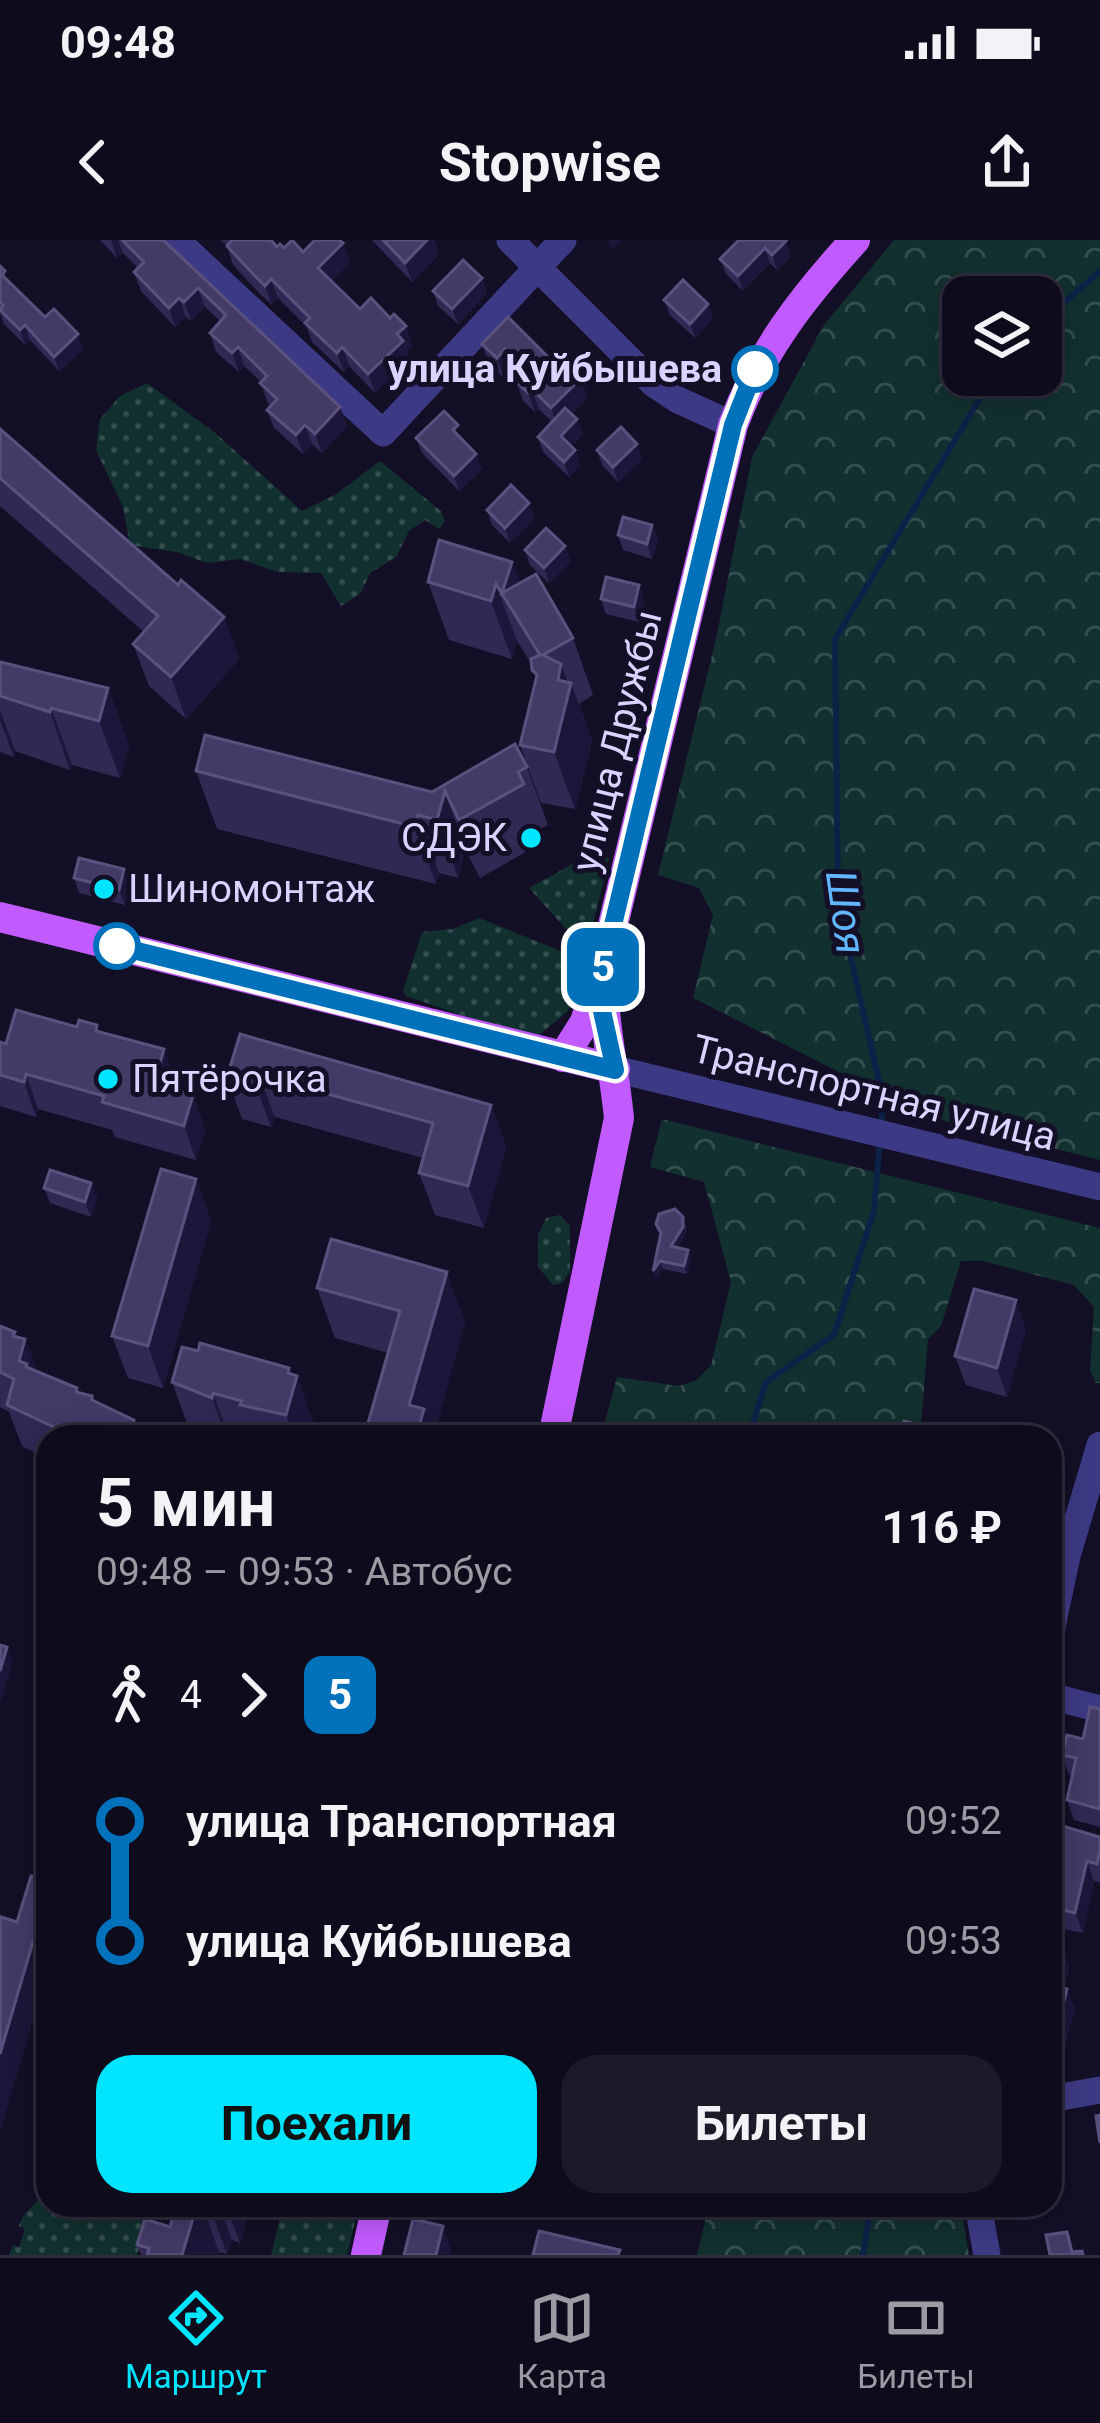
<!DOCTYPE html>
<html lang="ru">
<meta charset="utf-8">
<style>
:root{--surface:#0e0b1c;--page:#1c1929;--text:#f1f3f6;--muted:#9b9ba3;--line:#2e2b3b;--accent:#00e5ff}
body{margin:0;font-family:Roboto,sans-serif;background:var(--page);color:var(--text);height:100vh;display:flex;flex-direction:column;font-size:45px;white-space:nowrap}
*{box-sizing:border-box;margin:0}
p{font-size:39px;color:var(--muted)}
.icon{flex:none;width:66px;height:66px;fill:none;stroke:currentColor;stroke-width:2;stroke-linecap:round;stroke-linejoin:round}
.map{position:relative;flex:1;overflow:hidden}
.details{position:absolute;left:36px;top:1185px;width:1026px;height:792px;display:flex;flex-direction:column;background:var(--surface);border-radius:36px;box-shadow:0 6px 30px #0003,0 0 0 3px var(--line)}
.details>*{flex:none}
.badge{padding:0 24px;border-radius:18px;font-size:42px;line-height:78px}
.buttons{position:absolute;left:942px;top:36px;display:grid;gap:24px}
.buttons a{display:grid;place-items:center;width:120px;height:120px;border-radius:24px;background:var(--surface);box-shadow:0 6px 30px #0003,0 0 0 3px var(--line);font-size:60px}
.map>.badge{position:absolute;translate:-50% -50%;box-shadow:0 0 0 6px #fff}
.legs{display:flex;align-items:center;gap:18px;height:132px;padding:0 60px;font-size:39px}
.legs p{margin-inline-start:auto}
.summary{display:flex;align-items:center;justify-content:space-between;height:204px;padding:0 60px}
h1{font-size:66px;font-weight:700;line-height:90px}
.cta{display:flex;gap:24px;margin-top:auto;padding:24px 60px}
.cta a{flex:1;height:138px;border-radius:36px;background:var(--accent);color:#111;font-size:48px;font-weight:700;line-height:138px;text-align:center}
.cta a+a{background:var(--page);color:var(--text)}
ul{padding:0 60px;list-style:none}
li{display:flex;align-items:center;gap:42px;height:120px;font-size:45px}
li i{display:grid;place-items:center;width:18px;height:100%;margin:0 15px;background:currentColor}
li i::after{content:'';width:30px;height:30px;margin:-15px;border:9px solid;border-radius:50%;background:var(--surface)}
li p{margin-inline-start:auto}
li:first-child i{background:linear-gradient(#0000 50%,currentColor 0)}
li:last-child i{background:linear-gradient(currentColor 50%,#0000 0)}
.status{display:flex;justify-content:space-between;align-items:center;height:84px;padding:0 60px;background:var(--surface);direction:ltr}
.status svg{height:33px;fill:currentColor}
header{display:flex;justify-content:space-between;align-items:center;height:156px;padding:0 60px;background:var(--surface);font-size:54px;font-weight:700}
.menu{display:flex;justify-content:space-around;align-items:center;height:168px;border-top:3px solid var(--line);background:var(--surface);font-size:33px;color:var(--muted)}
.menu a{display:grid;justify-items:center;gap:6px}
.menu .current{color:var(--accent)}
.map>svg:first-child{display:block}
.grass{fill:url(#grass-dots)}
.forest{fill:url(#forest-crowns);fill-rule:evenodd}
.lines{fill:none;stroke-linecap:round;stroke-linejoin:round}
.stream{stroke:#0c2248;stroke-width:6}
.minor{stroke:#3d3a85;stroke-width:27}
.major{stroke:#c25bff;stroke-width:30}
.wall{fill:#312854}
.shaded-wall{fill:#1d163a}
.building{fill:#433a66;stroke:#5a527e;stroke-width:3}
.line-1-casing{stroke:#fff;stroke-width:27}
.line-1{stroke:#0072bc;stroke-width:18}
.stop-1-dot{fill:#fff;stroke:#0072bc;stroke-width:6}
.poi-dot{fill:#00e5ff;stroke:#130f26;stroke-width:4.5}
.labels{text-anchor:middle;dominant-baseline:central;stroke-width:10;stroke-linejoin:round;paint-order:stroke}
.stop-label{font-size:39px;font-weight:bold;fill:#d9d4ff;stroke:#130f26;text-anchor:end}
.street-label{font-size:39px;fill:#d9d4ff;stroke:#130f26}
.poi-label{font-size:39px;fill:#d9d4ff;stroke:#130f26;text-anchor:start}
.water-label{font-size:42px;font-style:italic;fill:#62b6ff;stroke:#130f26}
</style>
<div class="status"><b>09:48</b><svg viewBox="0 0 49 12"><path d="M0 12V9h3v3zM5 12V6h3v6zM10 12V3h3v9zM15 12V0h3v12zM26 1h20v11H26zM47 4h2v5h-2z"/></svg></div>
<header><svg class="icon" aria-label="back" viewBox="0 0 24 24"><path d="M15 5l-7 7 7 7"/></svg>Stopwise<svg class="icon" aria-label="share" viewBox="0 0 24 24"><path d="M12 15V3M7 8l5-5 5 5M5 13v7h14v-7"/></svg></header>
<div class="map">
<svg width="1100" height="2015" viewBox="0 0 1100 2015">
<defs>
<pattern id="grass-dots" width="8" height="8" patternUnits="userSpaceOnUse" patternTransform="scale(3)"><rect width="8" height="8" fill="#12302f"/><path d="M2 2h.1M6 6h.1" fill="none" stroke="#344d4e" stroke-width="1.8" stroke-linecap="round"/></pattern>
<pattern id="forest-crowns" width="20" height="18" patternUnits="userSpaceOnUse" patternTransform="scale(3)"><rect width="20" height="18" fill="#12302f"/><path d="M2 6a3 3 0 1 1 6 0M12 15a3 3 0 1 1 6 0" fill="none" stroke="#344d4e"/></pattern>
</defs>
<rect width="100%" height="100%" fill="#130f26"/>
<g class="grass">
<path d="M147 143 213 191 302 271 335 255 380 221 441 271 445 281 439 289 425 280 409 291 396 317 370 333 361 353 341 366 321 333 277 332 240 319 207 323 176 312 130 305 123 267 96 210 100 179 120 156Z"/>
<path d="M600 609 609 619 590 696 575 699 529 648Z"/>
<path d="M479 678 566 713 579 729 568 771 538 796 484 783 406 756 403 751 422 692 453 689Z"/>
<path d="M560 975 570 986V1032L562 1043 553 1045 538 1027V995L546 978Z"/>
<path d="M48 1945V1965H141L147 1983 137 2015H9L13 2005 19 2007 25 1989 19 1986C23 1970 40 1963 48 1945Z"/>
<path d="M283 1965H359L347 2015H271Z"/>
</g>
<g class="forest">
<path d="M894 0H1100V920L928 877 693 758 713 675 699 648 658 635 716 399 752 217 824 85ZM1041 57V135H963V57Z"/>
<path d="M662 879 1100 988V1143H1096L1090 1131 1094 1067 1074 1045 983 1021H961L941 1086 928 1099 920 1197H617L602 1193 617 1137 679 1146 697 1140 711 1125 731 1042 704 942 650 927Z"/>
<path d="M709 1965H961L969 2015H697Z"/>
</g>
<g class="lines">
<g class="stream">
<path d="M1041 83 1100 31"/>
<path d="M881 886 883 859 838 661 835 399 994 135"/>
<path d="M761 1197 750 1193 766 1142 834 1095 874 971 880 899"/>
<path d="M863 2015 871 1965"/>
</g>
<g class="minor">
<path d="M176 0 383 193 563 0"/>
<path d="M510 0 654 144 678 160 733 185"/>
<path d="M615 829 1100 947"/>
<path d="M1050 1396 1067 1316 1100 1205"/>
<path d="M1050 1456 1100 1469"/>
<path d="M1050 1859 1100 1850"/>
<path d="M978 1965 987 2015"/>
</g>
<g class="major">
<path d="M0 677 615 829"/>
<path d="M563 817 585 782 596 748"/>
<path d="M553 1197 619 878C614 828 603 781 602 731L733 185C760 112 803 57 855 0"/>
<path d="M366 2015 377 1965"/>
</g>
</g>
<g class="wall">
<path d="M100 0H163L340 167 347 186 322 213 312 204 303 214 274 188 267 170 271 166 267 162 261 142 244 126 239 132 216 112 210 93 220 81 205 67 191 81 186 77 175 87 141 51 134 32 138 28 123 13 117 18Z"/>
<path d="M220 0H271L277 7 350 22 331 41 360 69 413 105 407 111 410 120 375 153 349 126 344 132 312 102 306 86 278 58 272 65 260 54 233 25 227 6Z"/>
<path d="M372 0H434L439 14 412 42Z"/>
<path d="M786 2 791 16 777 30 770 23 743 51 726 34 720 19Z"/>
<path d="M0 26 9 42 45 77 83 109 59 131 30 100 25 105 4 84 0 73Z"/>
<path d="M482 38 487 53 458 84 438 66 433 51Z"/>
<path d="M664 60 713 79 695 98 670 75Z"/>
<path d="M508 77 588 158 572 174 577 179 583 194 571 206 575 210 580 225 569 237 543 212 538 197 552 182 539 169 535 172 523 161 516 141 520 137 512 129 504 138 489 123 482 104Z"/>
<path d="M0 189 178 345 224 377 239 419 186 479 149 446 133 404 144 392 0 266Z"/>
<path d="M416 198 463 201 482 229 459 251 422 213Z"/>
<path d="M637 204 642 219 618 242 602 225 597 210Z"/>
<path d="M487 270 535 278 510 303 492 285Z"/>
<path d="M652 285 658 300 652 319 623 310 618 295Z"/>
<path d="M525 310 571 321 549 343 530 325Z"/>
<path d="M428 342 520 343 573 398 593 455 579 464 592 501 575 569 541 563 520 505 536 441 532 425 517 401 512 419 449 400Z"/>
<path d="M601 359 644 360 639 382 606 374Z"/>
<path d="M0 422 108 448 129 506 120 538 72 525 70 530 15 511 14 517 0 512Z"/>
<path d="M527 527 548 585 540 589 545 601 480 638 465 609 458 638 439 633 436 644 217 589 196 531 432 552Z"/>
<path d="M74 638 130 644 125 665 79 653Z"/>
<path d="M100 792 177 844 175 850 193 855 205 890 196 920 115 897 112 890 38 869 36 877 0 866V802L6 804Z"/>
<path d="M240 794 491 865 506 907 484 988 435 975 419 933 423 918 275 877 271 887 242 879 227 837Z"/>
<path d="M196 939 211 981 163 1148 128 1138 112 1096Z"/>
<path d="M91 943 97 958 91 977 50 963 44 948Z"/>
<path d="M686 985V994L677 1008 688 1010 691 1017 687 1034 663 1029 655 1039 661 995Z"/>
<path d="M317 1048 465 1082 433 1195 388 1113 335 1098Z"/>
<path d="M0 1086 16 1097 25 1099 37 1131 77 1148 79 1152 94 1161 134 1180 140 1197H48V1219L22 1206 9 1172 0 1167Z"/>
<path d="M1026 1089 1007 1157 966 1145 955 1116Z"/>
<path d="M291 1134 318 1193 317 1197H192L172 1142Z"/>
<path d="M1100 1469V1587L1074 1580 1067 1560 1072 1535H1069L1062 1515 1083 1499Z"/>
<path d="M1050 1591 1100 1597V1643L1094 1641 1083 1693 1050 1686Z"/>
<path d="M48 1641V1728L0 1891V1681L17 1682Z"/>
<path d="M1050 1705 1062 1708 1069 1728 1064 1748 1075 1769 1065 1805 1050 1801Z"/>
<path d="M1050 1885 1055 1899 1060 1931 1050 1932Z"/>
<path d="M176 1965H251L240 2003 232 2000 227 2014 219 2012 217 2015H141L137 2005 170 1987Z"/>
</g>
<g class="shaded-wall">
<path d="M111 0H118L123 13 117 18Z"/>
<path d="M427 0H434L439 14 412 42 405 23Z"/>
<path d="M608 0H622L612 10Z"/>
<path d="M780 0H788L786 2 791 16 777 30 772 15Z"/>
<path d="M343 3 350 22 325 47 318 28Z"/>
<path d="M765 8 770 23 743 51 738 36Z"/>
<path d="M482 38 487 53 458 84 452 69Z"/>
<path d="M271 39 278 58 272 65 265 46Z"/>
<path d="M198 48 205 67 191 81 184 62Z"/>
<path d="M179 58 186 77 175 87 169 68Z"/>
<path d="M708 64 713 79 695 98 690 84Z"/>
<path d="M25 85 30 100 25 105 20 90Z"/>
<path d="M406 86 413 105 407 111 410 120 375 153 368 134 397 94Z"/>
<path d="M78 94 83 109 59 131 54 117Z"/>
<path d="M238 107 244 126 239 132 232 113Z"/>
<path d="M342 107 349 126 344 132 337 113Z"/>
<path d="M505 109 512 129 504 138 497 118Z"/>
<path d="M581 138 588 158 558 188 551 168Z"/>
<path d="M532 149 539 169 535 172 528 153Z"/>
<path d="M340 167 347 186 322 213 315 194Z"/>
<path d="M577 179 583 194 566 211 561 196Z"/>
<path d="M305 185 312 204 303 214 296 195Z"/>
<path d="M637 204 642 219 618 242 613 227Z"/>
<path d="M575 210 580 225 569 237 564 222Z"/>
<path d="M476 214 482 229 459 251 454 236Z"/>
<path d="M529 263 535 278 510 303 505 288Z"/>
<path d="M652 285 658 300 652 319 647 304Z"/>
<path d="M565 306 571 321 549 343 544 328Z"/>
<path d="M512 322 533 379 502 354Z"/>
<path d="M496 344 517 401 512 419 491 361Z"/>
<path d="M639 345 644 360 639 382 634 367Z"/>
<path d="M224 377 239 419 186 479 171 437Z"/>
<path d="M561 424 570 448 571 443 592 501 575 569 554 512Z"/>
<path d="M108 448 129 506 120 538 99 481Z"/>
<path d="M51 468 72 525 70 530 50 472Z"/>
<path d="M0 470 15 511 14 517 0 480Z"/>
<path d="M445 551 465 609 458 638 437 580Z"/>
<path d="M418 575 439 633 436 644 415 587Z"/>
<path d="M124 629 130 644 125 665 119 650Z"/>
<path d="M164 809 177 844 167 879 154 844Z"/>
<path d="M26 834 38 869 36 877 24 842Z"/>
<path d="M259 835 275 877 271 887 256 846Z"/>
<path d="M193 855 205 890 196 920 184 886Z"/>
<path d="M491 865 506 907 484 988 468 946Z"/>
<path d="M196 939 211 981 163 1148 148 1106Z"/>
<path d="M91 943 97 958 91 977 85 962Z"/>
<path d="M683 977 686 994 673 1014 671 1006Z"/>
<path d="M688 1010 691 1017 687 1034 684 1026Z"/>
<path d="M660 1021 663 1029 655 1039 653 1031Z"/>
<path d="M447 1032 465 1082 434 1197H416L409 1165Z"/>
<path d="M1016 1060 1026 1089 1007 1157 997 1128Z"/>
<path d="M15 1092 22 1112 25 1099 41 1141 19 1121 13 1096Z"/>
<path d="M289 1128 295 1144 297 1136 318 1193 317 1197H294L286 1175Z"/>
<path d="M213 1153 229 1197H226L212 1158Z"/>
<path d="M134 1180 140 1197H129Z"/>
<path d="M7 1407 13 1422 0 1464V1431Z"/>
<path d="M1087 1621 1094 1641 1083 1693 1075 1673Z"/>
<path d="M37 1688 48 1718V1728L0 1891V1814Z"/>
<path d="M1062 1708 1069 1728 1060 1766 1053 1745Z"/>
<path d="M1067 1749 1075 1769 1065 1805 1058 1785Z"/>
<path d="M1050 1885 1055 1899 1060 1931 1054 1916Z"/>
<path d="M202 1965 219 2012 217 2015H182L196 1966Z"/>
<path d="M209 1965H219L232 2000 227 2014Z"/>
<path d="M226 1965H251L240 2003Z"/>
<path d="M443 1986 451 2008 449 2015H436Z"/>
</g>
<g class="building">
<path d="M122 0H163L340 167 315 194 305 185 296 195 267 170 277 159 260 143 267 136 238 107 232 113 210 93 226 75 198 48 184 62 179 58 169 68 134 32 144 22Z"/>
<path d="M232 0H271L277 7 280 4 284 8 292 0 303 12 315 0H339L343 3 318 28 360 69 371 58 390 78 394 74 406 86 397 94 403 101 368 134 342 107 337 113 305 83 310 78 271 39 265 46 254 35 227 6Z"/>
<path d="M383 0H427L405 23Z"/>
<path d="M739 0H785L786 1 772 15 765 8 738 36 720 19Z"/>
<path d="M463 20 482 38 452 69 433 51Z"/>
<path d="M0 26 5 31 2 35 45 77 54 69 78 94 54 117 25 85 20 90 0 70 3 65 0 62Z"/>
<path d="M683 40 708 64 690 84 664 60Z"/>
<path d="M508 77 557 126 563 120 581 138 551 168 532 149 528 153 516 141 527 130 505 109 497 118 482 104Z"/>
<path d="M565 168 577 179 561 196 575 210 564 222 538 197Z"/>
<path d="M444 171 458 185 453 190 476 214 454 236 416 198Z"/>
<path d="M621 187 637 204 613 227 597 210Z"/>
<path d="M0 189 178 345 181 340 224 377 171 437 133 404 158 376 0 238Z"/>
<path d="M511 245 529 263 505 288 487 270Z"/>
<path d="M623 277 652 285 647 304 618 295Z"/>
<path d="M546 288 565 306 544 328 525 310Z"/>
<path d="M439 300 512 322 502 353 536 334 573 398 543 415 561 424 558 440 571 443 554 512 520 505 537 435 532 430 531 419 540 415 496 344 491 361 428 342Z"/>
<path d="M606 337 639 345 634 367 601 359Z"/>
<path d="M0 422 108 448 99 481 51 468 50 472 0 456Z"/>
<path d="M205 495 432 552 515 504 527 527 518 532 524 544 459 580 445 551 437 580 418 575 415 587 196 531Z"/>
<path d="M79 618 124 629 119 650 74 638Z"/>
<path d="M16 770 77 787 79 780 97 785 96 791 164 809 154 844 193 855 184 886 102 862 104 856 26 834 24 842 0 835V802L6 804Z"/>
<path d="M240 794 491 865 468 946 419 933 433 883 259 835 256 846 227 837Z"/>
<path d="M161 929 196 939 148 1106 112 1096Z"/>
<path d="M50 930 91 943 85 962 44 948Z"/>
<path d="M675 969 683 977V987L671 1006 688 1010 684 1026 660 1021 653 1031 661 993 656 984 659 974Z"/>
<path d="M331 999 447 1032 409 1165 424 1169 416 1197H364L400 1071 317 1048Z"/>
<path d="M974 1049 1016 1060 997 1128 955 1116Z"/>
<path d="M0 1086 15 1092 13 1096 25 1099 19 1121 27 1124 26 1127 77 1148 76 1152 92 1156V1160L134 1180 129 1197H75L7 1165 14 1139 0 1132Z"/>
<path d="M200 1103 289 1128 288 1133 297 1136 286 1175 240 1165 242 1161 213 1153 212 1158 172 1142 182 1107 198 1111Z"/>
<path d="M904 1181 961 1197H900Z"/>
<path d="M0 1405 7 1407 0 1431Z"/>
<path d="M1090 1467 1100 1469V1569L1067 1560 1076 1518 1062 1515 1067 1495 1083 1499Z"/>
<path d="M1052 1583 1100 1597V1611L1097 1624 1087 1621 1075 1673 1050 1667V1591Z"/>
<path d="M31 1636 48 1641V1691L37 1688 0 1814V1681L1 1677 17 1682Z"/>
<path d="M1050 1705 1062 1708 1053 1745 1067 1749 1058 1785 1050 1783Z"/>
<path d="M1100 1875V1903L1096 1876Z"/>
<path d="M1050 1885 1054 1916 1050 1917Z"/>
<path d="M176 1965H197L182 2015H147L149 2008 137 2005 145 1979 170 1987Z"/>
<path d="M413 1979 443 1986 436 2015H404Z"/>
<path d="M539 1991 620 2010 618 2015H533Z"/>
<path d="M1067 1992 1072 2012 1082 2011 1083 2015H1050L1046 1995Z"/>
</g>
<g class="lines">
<g class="line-1-casing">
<path id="line-1" d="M117 706 615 830 602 771V731L733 185 755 129"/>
</g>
<use href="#line-1" class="line-1"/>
</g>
<g class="stop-1-dot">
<circle cx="755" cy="129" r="21"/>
<circle cx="117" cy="706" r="21"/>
</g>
<g class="poi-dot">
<circle cx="531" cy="598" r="12"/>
<circle cx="104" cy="649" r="12"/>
<circle cx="108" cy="839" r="12"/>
</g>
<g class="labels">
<g class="stop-label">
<text x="722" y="129">улица Куйбышева</text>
</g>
<g class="street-label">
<text transform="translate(617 501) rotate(-76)">улица Дружбы</text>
<text transform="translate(874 853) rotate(14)">Транспортная улица</text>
</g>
<g class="poi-label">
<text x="507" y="598" text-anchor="end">СДЭК</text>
<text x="128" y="649">Шиномонтаж</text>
<text x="132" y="839">Пятёрочка</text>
</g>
<g class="water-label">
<text transform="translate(846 672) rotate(82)">Шоя</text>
</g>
</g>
</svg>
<div class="buttons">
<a><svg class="icon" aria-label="layers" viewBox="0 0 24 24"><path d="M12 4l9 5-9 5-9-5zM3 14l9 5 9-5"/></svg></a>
</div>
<b class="badge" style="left:603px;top:727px;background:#0072bc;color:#fff">5</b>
<section class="details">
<div class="summary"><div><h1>5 мин</h1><p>09:48 – 09:53 · Автобус</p></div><b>116 ₽</b></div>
<div class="legs"><svg class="icon" aria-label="walk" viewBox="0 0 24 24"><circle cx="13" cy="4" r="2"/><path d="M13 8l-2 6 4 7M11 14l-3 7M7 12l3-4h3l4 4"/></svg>4<svg class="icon" aria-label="forward" viewBox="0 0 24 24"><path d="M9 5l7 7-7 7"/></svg><b class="badge" style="background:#0072bc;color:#fff">5</b></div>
<ul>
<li><i style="color:#0072bc"></i><b>улица Транспортная</b><p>09:52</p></li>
<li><i style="color:#0072bc"></i><b>улица Куйбышева</b><p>09:53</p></li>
</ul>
<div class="cta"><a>Поехали</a><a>Билеты</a></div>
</section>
</div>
<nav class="menu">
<a class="current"><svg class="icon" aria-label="directions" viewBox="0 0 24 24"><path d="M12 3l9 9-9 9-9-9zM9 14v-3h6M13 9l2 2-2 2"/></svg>Маршрут</a>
<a><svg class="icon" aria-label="map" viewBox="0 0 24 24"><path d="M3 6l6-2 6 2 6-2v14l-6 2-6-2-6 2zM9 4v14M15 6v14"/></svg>Карта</a>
<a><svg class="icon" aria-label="tickets" viewBox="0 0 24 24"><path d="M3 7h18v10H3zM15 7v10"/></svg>Билеты</a>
</nav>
